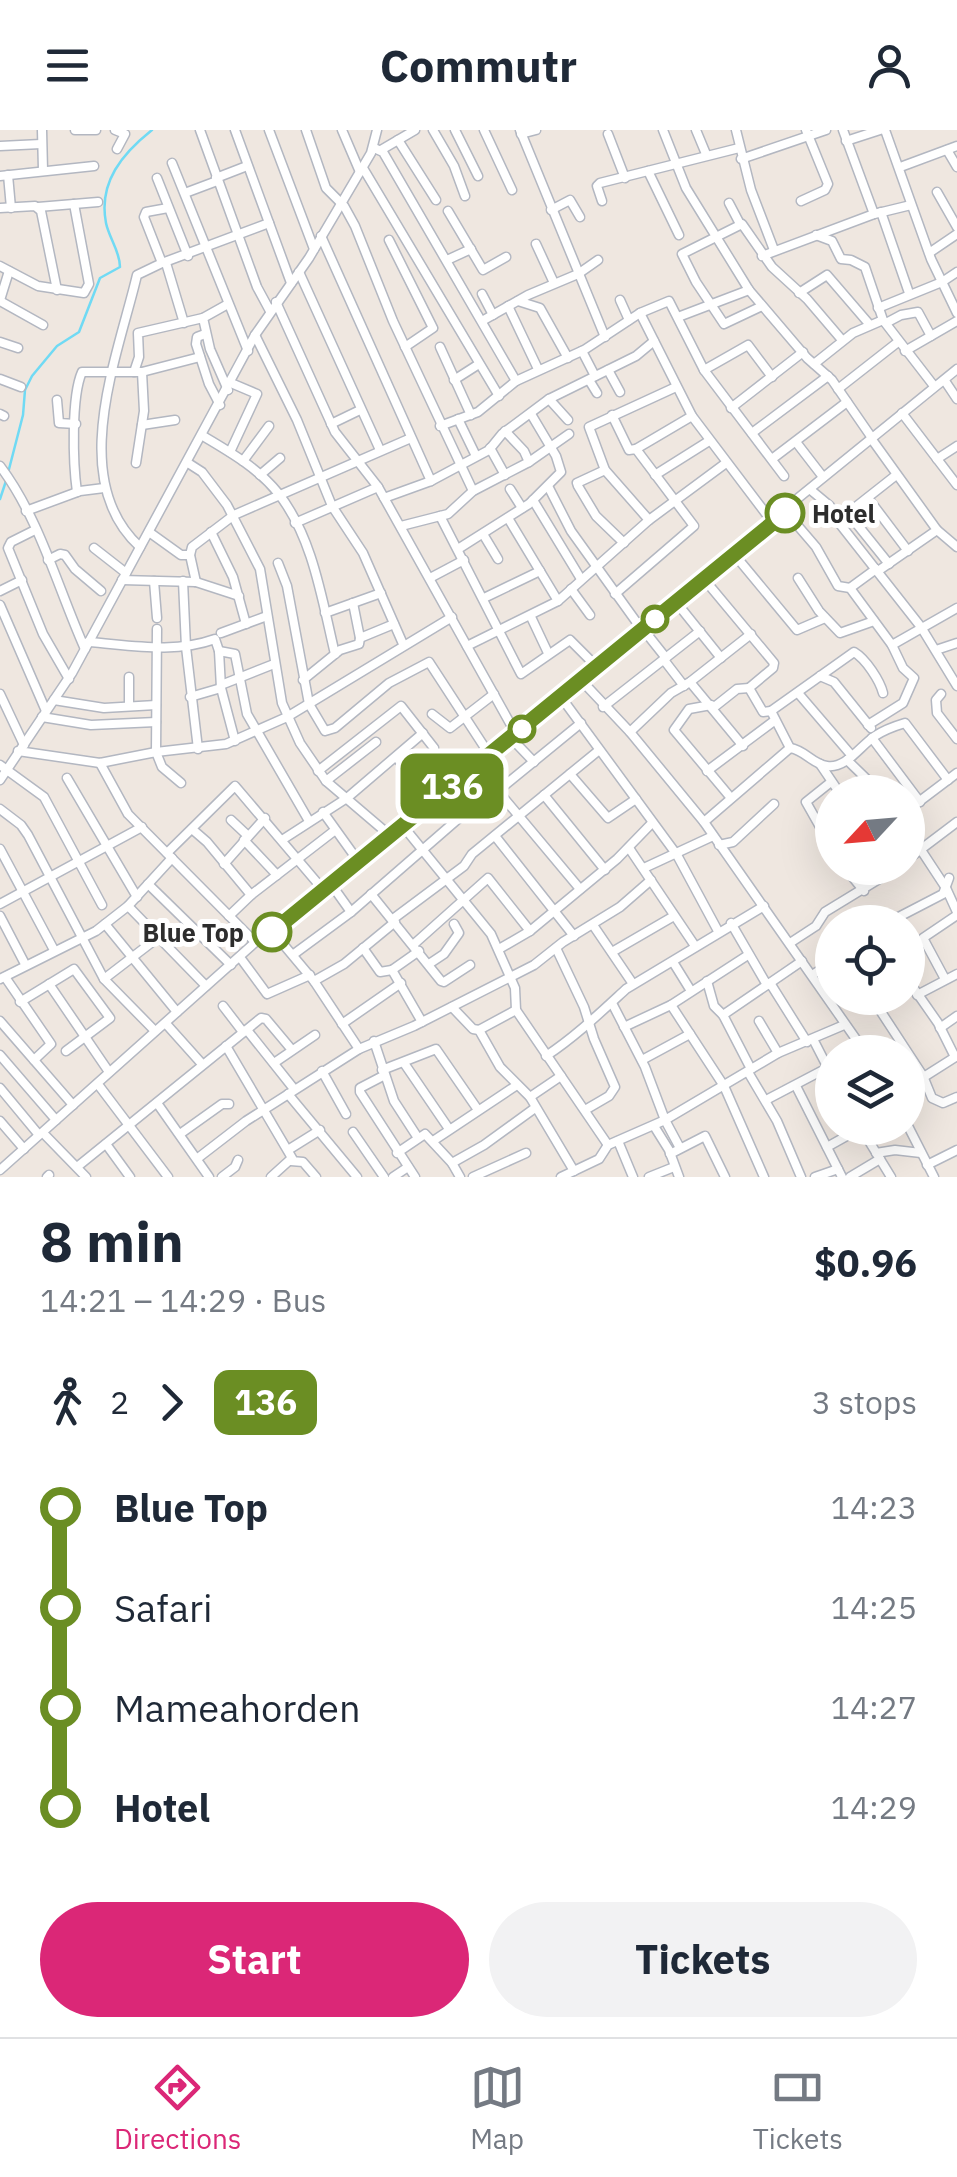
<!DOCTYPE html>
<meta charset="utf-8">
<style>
:root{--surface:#fff;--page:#f2f2f3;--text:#1f2937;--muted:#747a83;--line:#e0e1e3;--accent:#db2777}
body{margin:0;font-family:"IBM Plex Sans",sans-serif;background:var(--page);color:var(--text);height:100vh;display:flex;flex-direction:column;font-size:38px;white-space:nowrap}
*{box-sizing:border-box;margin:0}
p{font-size:32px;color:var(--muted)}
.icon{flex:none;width:55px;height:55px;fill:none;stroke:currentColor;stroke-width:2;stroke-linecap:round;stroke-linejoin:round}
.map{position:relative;height:1047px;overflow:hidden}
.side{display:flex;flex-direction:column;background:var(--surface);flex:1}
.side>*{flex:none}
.badge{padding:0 20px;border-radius:15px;font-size:35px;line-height:65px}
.needle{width:65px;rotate:244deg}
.controls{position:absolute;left:815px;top:645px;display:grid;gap:20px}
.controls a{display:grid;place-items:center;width:110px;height:110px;border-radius:50%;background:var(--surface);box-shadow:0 10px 40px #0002;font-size:50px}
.map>.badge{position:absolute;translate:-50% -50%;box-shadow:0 0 0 5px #fff}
.legs{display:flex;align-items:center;gap:15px;height:110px;padding:0 40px;font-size:32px}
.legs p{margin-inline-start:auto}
.head{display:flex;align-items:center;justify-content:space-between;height:170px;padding:0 40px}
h1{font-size:55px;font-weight:800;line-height:75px}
.button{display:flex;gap:20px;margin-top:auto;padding:20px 40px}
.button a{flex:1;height:115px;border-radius:60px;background:var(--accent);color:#fff;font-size:40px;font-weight:800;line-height:115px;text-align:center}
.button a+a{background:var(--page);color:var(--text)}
ul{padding:0 40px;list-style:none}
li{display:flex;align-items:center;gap:35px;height:100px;font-size:38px}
li i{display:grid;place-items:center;width:15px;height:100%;margin:0 12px;background:currentColor}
li i::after{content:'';width:25px;height:25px;margin:-12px;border:8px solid;border-radius:50%;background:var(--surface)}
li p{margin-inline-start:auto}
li:first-child i{background:linear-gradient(#0000 50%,currentColor 0)}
li:last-child i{background:linear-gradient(currentColor 50%,#0000 0)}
header{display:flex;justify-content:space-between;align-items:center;height:130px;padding:0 40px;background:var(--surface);font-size:45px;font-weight:800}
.menu{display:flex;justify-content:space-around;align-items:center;height:140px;border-top:2px solid var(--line);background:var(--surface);font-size:28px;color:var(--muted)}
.menu a{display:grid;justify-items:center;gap:5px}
.menu .active{color:var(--accent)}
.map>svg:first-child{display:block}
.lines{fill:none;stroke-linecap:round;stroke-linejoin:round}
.stream{stroke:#70daf4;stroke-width:2.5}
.minor-casing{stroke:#b3b7c1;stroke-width:11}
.minor{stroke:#fff;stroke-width:8}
.line-1-casing{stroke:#fff;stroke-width:22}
.line-1{stroke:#6b8e23;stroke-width:15}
.stop-1-dot{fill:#fff;stroke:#6b8e23;stroke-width:5}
.labels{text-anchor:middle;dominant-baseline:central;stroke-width:10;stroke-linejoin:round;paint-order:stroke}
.stop-label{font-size:25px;font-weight:bold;fill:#2d2d2d;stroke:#fff;text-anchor:start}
</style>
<header><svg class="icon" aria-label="menu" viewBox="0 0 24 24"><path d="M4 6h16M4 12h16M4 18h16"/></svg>Commutr<svg class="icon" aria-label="person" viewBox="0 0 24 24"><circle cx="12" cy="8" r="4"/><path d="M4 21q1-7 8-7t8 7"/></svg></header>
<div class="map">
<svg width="957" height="1047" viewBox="0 0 957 1047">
<rect width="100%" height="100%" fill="#efe7e0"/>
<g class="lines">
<g class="stream">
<path d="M8 343 23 285 25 260 32 246 57 216 79 202 100 148 120 137C120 121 109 108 106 93 98 52 123 23 152 0"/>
<path d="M0 369 6 351"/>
</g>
<g class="minor-casing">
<g id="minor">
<path d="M42 0 43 40"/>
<path d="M75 0H96"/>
<path d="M115 0 125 4 117 19"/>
<path d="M200 0 257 157 270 181"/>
<path d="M235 0 291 153"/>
<path d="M269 0 314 119"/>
<path d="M306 0 326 58 344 76 355 96 393 191 473 361"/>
<path d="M342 0 360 42"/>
<path d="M433 0 454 36 465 66"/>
<path d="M455 0 478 46"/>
<path d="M484 0 512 60"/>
<path d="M520 0 605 207"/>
<path d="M663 0 686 58 749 160 807 228 832 250 872 308"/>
<path d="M696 0 706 24"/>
<path d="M736 0 751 60 774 120"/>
<path d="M843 0 874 84"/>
<path d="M885 0 931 129 957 183"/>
<path d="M521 4 536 0"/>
<path d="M608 4 625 48"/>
<path d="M398 10 436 70"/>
<path d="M846 11 880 0"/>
<path d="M0 16 41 14"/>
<path d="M374 18 383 22 516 251"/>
<path d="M381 20 415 0"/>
<path d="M947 20 957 37"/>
<path d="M741 29 826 0"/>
<path d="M172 33 248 221"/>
<path d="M903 36 957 16"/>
<path d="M363 38 499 266"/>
<path d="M648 41 679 105"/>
<path d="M8 45 11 78"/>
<path d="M0 46 94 36"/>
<path d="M157 48 188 126"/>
<path d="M216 48 247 36"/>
<path d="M937 62 957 97"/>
<path d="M185 63 217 51"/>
<path d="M602 71 597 56 600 53 739 18"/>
<path d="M801 71 825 60 828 54 806 0"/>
<path d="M729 73 740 94"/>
<path d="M38 77 98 72"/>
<path d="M0 78 35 76 41 81 57 160"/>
<path d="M168 78 146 82 144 87 162 133 269 93"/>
<path d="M551 80 570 70 580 87"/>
<path d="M448 81 483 140 506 127"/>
<path d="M881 82 909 163"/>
<path d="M816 105 832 111 841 129 851 130 865 137 883 190 934 256"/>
<path d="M321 106 431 351"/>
<path d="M389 110 433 198 405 217"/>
<path d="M536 114 554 153"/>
<path d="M932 121 957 104"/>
<path d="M762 126 874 84 911 75"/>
<path d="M447 130 471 119"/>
<path d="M166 133 184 193"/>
<path d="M0 136 38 156 84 163 89 154 74 74"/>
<path d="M299 142 380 320"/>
<path d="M799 163 827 145 870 195"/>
<path d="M482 164 493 185"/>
<path d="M0 170 9 141"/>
<path d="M620 170 629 190"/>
<path d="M0 171 43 195"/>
<path d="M518 171 540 178 568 228"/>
<path d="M276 172 335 302 378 357 516 604"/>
<path d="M228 174 203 188 210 219 228 260"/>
<path d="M508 176 538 239"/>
<path d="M762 176 724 194 696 152 682 124 742 94 772 137 807 169 842 210"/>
<path d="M878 178 942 152 957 142"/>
<path d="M640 183 692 286 773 393"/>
<path d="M678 187 749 160"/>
<path d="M482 191 528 165 578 144 598 130"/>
<path d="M886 193 901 185 918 182 931 206"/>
<path d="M205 204 197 207 196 214 209 254 220 275"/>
<path d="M255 205 297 290 332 376 363 423 403 514"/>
<path d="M0 212 18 218"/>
<path d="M440 217 471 285"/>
<path d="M582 221 595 246"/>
<path d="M905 221 957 191"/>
<path d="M814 234 853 203 883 190"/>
<path d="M608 240 620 262"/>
<path d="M704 240 748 215 772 247"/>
<path d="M134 242 139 227 138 203 203 188"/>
<path d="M0 249 21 257"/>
<path d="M454 250 479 234"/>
<path d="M589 250 597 263"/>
<path d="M945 251 957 269"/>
<path d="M838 259 898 212"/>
<path d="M549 269 568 290"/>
<path d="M57 270 59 293 76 294"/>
<path d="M731 278 803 222"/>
<path d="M902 283 957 355"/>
<path d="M0 284 4 286"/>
<path d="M612 285 629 320 636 319 694 396 615 464"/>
<path d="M458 289 476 326"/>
<path d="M331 294 360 280"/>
<path d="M142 295 175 290"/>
<path d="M440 296 478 282 516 251 584 220 640 183 669 171 704 240 784 346"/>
<path d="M505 301 524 321 529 332"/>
<path d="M752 303 828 246"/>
<path d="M203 306C230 322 258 338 278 363 313 407 322 470 335 524"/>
<path d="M873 311 937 400 878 441"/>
<path d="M796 312 823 347"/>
<path d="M490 318 505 345"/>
<path d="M636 319 692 286"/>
<path d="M230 322 257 264 231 253"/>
<path d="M772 329 847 272"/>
<path d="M937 329 957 316"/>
<path d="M243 331 269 296"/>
<path d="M136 333 144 281 142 242"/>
<path d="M188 333 202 342 227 375 260 439 282 573 300 613 326 651 387 703"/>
<path d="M0 336C40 389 58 459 85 519"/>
<path d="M605 340 577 353 578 356 596 386 624 413"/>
<path d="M260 345 280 328"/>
<path d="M655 345 709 311"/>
<path d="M548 356 571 401 640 497"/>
<path d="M510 359 522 378"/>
<path d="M812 361 830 376 836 389 921 497 957 556"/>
<path d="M77 362C73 334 71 267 82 242H142L200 227"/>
<path d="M384 368 431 351 489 320 502 304 549 269 636 226 654 211"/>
<path d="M868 368 908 421"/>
<path d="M533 370 581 449"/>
<path d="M26 381 80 361 104 358"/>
<path d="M786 382 816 417 838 456 850 458 892 515 903 538 914 548 903 573 868 595"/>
<path d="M848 383 889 434"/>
<path d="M440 386 521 544 570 510 594 534"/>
<path d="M508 388 558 471"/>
<path d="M836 389 848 383 895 346"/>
<path d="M649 390 605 340 589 297 676 257"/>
<path d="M295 393 378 357"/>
<path d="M401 396 448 384 473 361 529 332 569 304"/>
<path d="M35 400 11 412 8 418 43 504 69 549"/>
<path d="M937 400 957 417"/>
<path d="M149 402 181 425H190"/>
<path d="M211 402 233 447 246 494"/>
<path d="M483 404 498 429"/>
<path d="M140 417C66 350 118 226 137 145L162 133"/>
<path d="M94 418 126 443"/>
<path d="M458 419 529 374 561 342 556 326 531 284"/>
<path d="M734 424 797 500 825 488"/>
<path d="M48 430 60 424 65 425 75 439 101 461"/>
<path d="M278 433 287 456 309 574 325 601 335 598 389 553 429 532 487 621"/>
<path d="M430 448 464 430"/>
<path d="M798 448 819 481 840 503 874 491"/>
<path d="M704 449 774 533 773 538 749 558 763 582 771 581 790 618"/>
<path d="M122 450 196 452 239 466"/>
<path d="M154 451 157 488"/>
<path d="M183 451 186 517 198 619"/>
<path d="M196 452 190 425 192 417 234 385 411 308"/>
<path d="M850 458 876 439"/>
<path d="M571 459 590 485"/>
<path d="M0 461 22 450"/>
<path d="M484 468 540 441"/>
<path d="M676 472 721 528"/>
<path d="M353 473 360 508"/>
<path d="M0 475 46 581"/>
<path d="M325 483 381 463"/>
<path d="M531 487 548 523"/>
<path d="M157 499 156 622 162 637 181 653"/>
<path d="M643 499 666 528"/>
<path d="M221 503 267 486"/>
<path d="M88 512C130 515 174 524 215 509L219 521 221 558 235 611"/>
<path d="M892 515 957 478"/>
<path d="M467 516 558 471 649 390 726 333"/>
<path d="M936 520 957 513"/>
<path d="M219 521 235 524 247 584 309 691"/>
<path d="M664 530 684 556"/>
<path d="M820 546 834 552 871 598"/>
<path d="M129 547V576"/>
<path d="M303 550 340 520 359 514 360 508 394 494"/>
<path d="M581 550 630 602 704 692 865 922"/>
<path d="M690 552 743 616"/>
<path d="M221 555 274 534"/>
<path d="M798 563 852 626"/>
<path d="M0 564 24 615"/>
<path d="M941 564 936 570 937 583 957 609"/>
<path d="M190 567 221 558"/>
<path d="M561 567 677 725 718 801"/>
<path d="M54 570 104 578 156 575"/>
<path d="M711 575 689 579 674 600 731 668"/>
<path d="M603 577 700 501"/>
<path d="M713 578 737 559 749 558"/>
<path d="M771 581 854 522C866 529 880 551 883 563"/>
<path d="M432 584 450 598 494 564"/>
<path d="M42 587 91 595 156 592"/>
<path d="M630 602 671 563 690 552 751 504"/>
<path d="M511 608 534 632"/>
<path d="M872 608 920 672"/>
<path d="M18 621 100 633 156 622 226 614 287 587 452 487"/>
<path d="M397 628 429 668"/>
<path d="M847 630 880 662"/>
<path d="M100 633 128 684 255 812"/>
<path d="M820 634 839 662"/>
<path d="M0 635 44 667 102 775"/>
<path d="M477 636 580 759"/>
<path d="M318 641 401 576 434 618"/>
<path d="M707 641 774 591"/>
<path d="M570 644 608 688 636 669"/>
<path d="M67 648 137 767"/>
<path d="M0 650 72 543 255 205 309 128 371 23 377 0"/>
<path d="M326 651 376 612"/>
<path d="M831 652 806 672 832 718"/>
<path d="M499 660 581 593"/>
<path d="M544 665 605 740"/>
<path d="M0 679 21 695 28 705 104 849 155 901"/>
<path d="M908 680 957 643"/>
<path d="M323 682 356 728"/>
<path d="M231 690 247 705"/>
<path d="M704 692 790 618C805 620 812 634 827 636 846 639 860 616 875 606 884 600 895 596 905 593L948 650"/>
<path d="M403 696 458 651"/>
<path d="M403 696 491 804 515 858 516 880 608 1015"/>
<path d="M192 699 207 712 251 765"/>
<path d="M495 706 574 806"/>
<path d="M244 710 277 745"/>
<path d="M282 710 347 668 423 603"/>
<path d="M719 715 733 712 774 674"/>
<path d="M629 718 695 816"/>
<path d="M0 719 54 820"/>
<path d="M921 720 946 758 957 782"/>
<path d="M167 723 235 656 320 756"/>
<path d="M908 729 957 692"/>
<path d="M224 734 265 688"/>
<path d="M644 738 713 706"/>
<path d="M845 738 864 761"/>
<path d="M148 754 231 835"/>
<path d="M331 754 351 782"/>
<path d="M371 764 441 851 444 852 470 835"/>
<path d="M0 774 142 697"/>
<path d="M128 776 206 856"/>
<path d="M0 786 25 834"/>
<path d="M229 786 251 765 334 701"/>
<path d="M393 789 464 736 472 724 598 621"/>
<path d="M889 792 943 764 949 748"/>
<path d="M731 793 767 855"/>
<path d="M105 794 177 882"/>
<path d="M593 795 633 854"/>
<path d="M273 802 314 851 359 919"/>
<path d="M790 813 816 796 825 782 897 738"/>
<path d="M413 815 488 748 530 801"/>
<path d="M363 818 380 842 392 840 422 892"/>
<path d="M556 818 584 877 594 909 615 957 609 966 585 980"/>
<path d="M499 819 530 801 617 729 652 693"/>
<path d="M612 822 674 786"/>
<path d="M294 824 351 782 458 689"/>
<path d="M242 830 267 864 310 845"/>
<path d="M673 832 691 861"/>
<path d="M429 834 444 824 459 803 454 794"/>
<path d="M392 840 419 821"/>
<path d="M812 845 832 832"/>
<path d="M5 847 51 914 34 930"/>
<path d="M0 849 96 801 128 776 172 728"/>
<path d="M104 849 160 806"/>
<path d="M945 849 923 808 957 785"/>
<path d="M908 850 938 893 955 927"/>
<path d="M314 851 344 834 395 792"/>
<path d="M707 851 714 876 723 885 751 939"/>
<path d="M770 853 807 912"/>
<path d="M49 854 109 942"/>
<path d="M917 865 957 844"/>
<path d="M872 868 923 946 932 968 943 973 957 967"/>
<path d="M20 872 74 839 110 888 66 921"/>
<path d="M613 875 645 937 665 990 680 1018"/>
<path d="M671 875 724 956 764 1047"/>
<path d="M223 876 243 902"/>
<path d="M452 877 473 899 479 900 500 937 530 967 574 1041"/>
<path d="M723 885 802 831"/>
<path d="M0 891 73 975"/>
<path d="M759 891 778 923"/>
<path d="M342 894 401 853"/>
<path d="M168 896 202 934"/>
<path d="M624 897 671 875 748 825"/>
<path d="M940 898 957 886"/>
<path d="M247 900 294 959"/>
<path d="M479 900 516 880"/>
<path d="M813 909 832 946"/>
<path d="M374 911 394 971 418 1008"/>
<path d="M226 916 292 1028 271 1047"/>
<path d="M0 925 56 990"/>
<path d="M546 926C575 907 601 882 626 859L764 776"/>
<path d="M642 930 690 904"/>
<path d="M274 933 315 905"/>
<path d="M404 933 449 999"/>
<path d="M382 940 436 919 478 980"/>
<path d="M322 941 346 984"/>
<path d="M748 942 777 991 801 1047"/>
<path d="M383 946 360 958V962L415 1047"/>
<path d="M796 956 842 1047"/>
<path d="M100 957 168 1047"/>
<path d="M908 957 957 926"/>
<path d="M0 958 39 1005"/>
<path d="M288 964 357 1047"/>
<path d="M530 967 561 946"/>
<path d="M766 970 827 938"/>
<path d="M157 973 209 1047"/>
<path d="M0 991 24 1019"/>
<path d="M654 996 669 1020 679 1047"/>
<path d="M908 996 934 1047"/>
<path d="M861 998 891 1047"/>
<path d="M353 1002 384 1047"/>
<path d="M180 1004 222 974H229"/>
<path d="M46 1006 86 1047"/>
<path d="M433 1011 517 955"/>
<path d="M618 1011 633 1047"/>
<path d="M106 1014 130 1047"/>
<path d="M827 1017 861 998"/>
<path d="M288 1020 320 1000"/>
<path d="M397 1023 425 1004 452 1033 460 1047"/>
<path d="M876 1023 895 1020 921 1023"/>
<path d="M670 1024 705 1006 725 1047"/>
<path d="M198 1028 246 991 359 919 414 896 534 835 563 812 620 777 651 750"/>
<path d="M291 1031 303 1032 316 1047"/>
<path d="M452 1033 484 1015 535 978"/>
<path d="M927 1035 957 1020"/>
<path d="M77 1037 261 888 266 889 292 920"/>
<path d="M0 1040 297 775 957 239"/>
<path d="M47 1047 49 1045"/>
<path d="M222 1047 235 1037 238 1030"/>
<path d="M393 1047 408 1037"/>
<path d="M473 1047 526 1023"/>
<path d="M561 1047 599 1029 608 1015 665 990 778 923 844 895"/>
<path d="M649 1047 674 1037"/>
<path d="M815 1047 838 1039"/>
<path d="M850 1047 880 1029"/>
</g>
</g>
<use href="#minor" class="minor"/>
</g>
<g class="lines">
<g class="line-1-casing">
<path id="line-1" d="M272 802 785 383"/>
</g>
<use href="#line-1" class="line-1"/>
</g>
<g class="stop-1-dot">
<circle cx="785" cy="383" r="18"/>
<circle cx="655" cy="489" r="12"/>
<circle cx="522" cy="599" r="12"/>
<circle cx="272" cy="802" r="18"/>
</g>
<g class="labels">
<g class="stop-label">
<text x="812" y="383">Hotel</text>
<text x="244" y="802" text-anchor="end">Blue Top</text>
</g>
</g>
</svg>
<div class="controls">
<a><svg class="needle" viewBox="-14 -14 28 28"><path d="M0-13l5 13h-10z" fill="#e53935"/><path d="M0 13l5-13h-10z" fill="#747a83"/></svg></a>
<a><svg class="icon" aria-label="locate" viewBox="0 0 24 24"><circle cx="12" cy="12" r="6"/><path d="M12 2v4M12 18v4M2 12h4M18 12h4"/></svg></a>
<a><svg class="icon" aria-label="layers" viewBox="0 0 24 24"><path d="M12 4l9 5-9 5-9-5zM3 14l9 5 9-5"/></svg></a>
</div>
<b class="badge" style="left:452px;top:656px;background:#6b8e23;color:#fff">136</b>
</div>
<section class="side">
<div class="head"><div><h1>8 min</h1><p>14:21 – 14:29 · Bus</p></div><b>$0.96</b></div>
<div class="legs"><svg class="icon" aria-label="walk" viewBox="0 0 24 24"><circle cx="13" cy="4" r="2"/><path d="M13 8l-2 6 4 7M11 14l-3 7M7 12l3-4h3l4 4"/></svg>2<svg class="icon" aria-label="forward" viewBox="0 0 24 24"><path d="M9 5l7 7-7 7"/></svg><b class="badge" style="background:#6b8e23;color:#fff">136</b><p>3 stops</p></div>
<ul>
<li><i style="color:#6b8e23"></i><b>Blue Top</b><p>14:23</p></li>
<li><i style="color:#6b8e23"></i><span>Safari</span><p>14:25</p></li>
<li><i style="color:#6b8e23"></i><span>Mameahorden</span><p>14:27</p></li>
<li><i style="color:#6b8e23"></i><b>Hotel</b><p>14:29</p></li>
</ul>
<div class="button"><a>Start</a><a>Tickets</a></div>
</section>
<nav class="menu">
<a class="active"><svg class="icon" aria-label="directions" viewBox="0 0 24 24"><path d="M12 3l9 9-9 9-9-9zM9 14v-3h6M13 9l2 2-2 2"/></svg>Directions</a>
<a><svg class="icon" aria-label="map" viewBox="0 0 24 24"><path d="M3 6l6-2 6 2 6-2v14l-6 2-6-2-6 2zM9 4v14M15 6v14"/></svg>Map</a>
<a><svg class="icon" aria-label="tickets" viewBox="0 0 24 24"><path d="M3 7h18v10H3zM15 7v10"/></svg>Tickets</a>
</nav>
